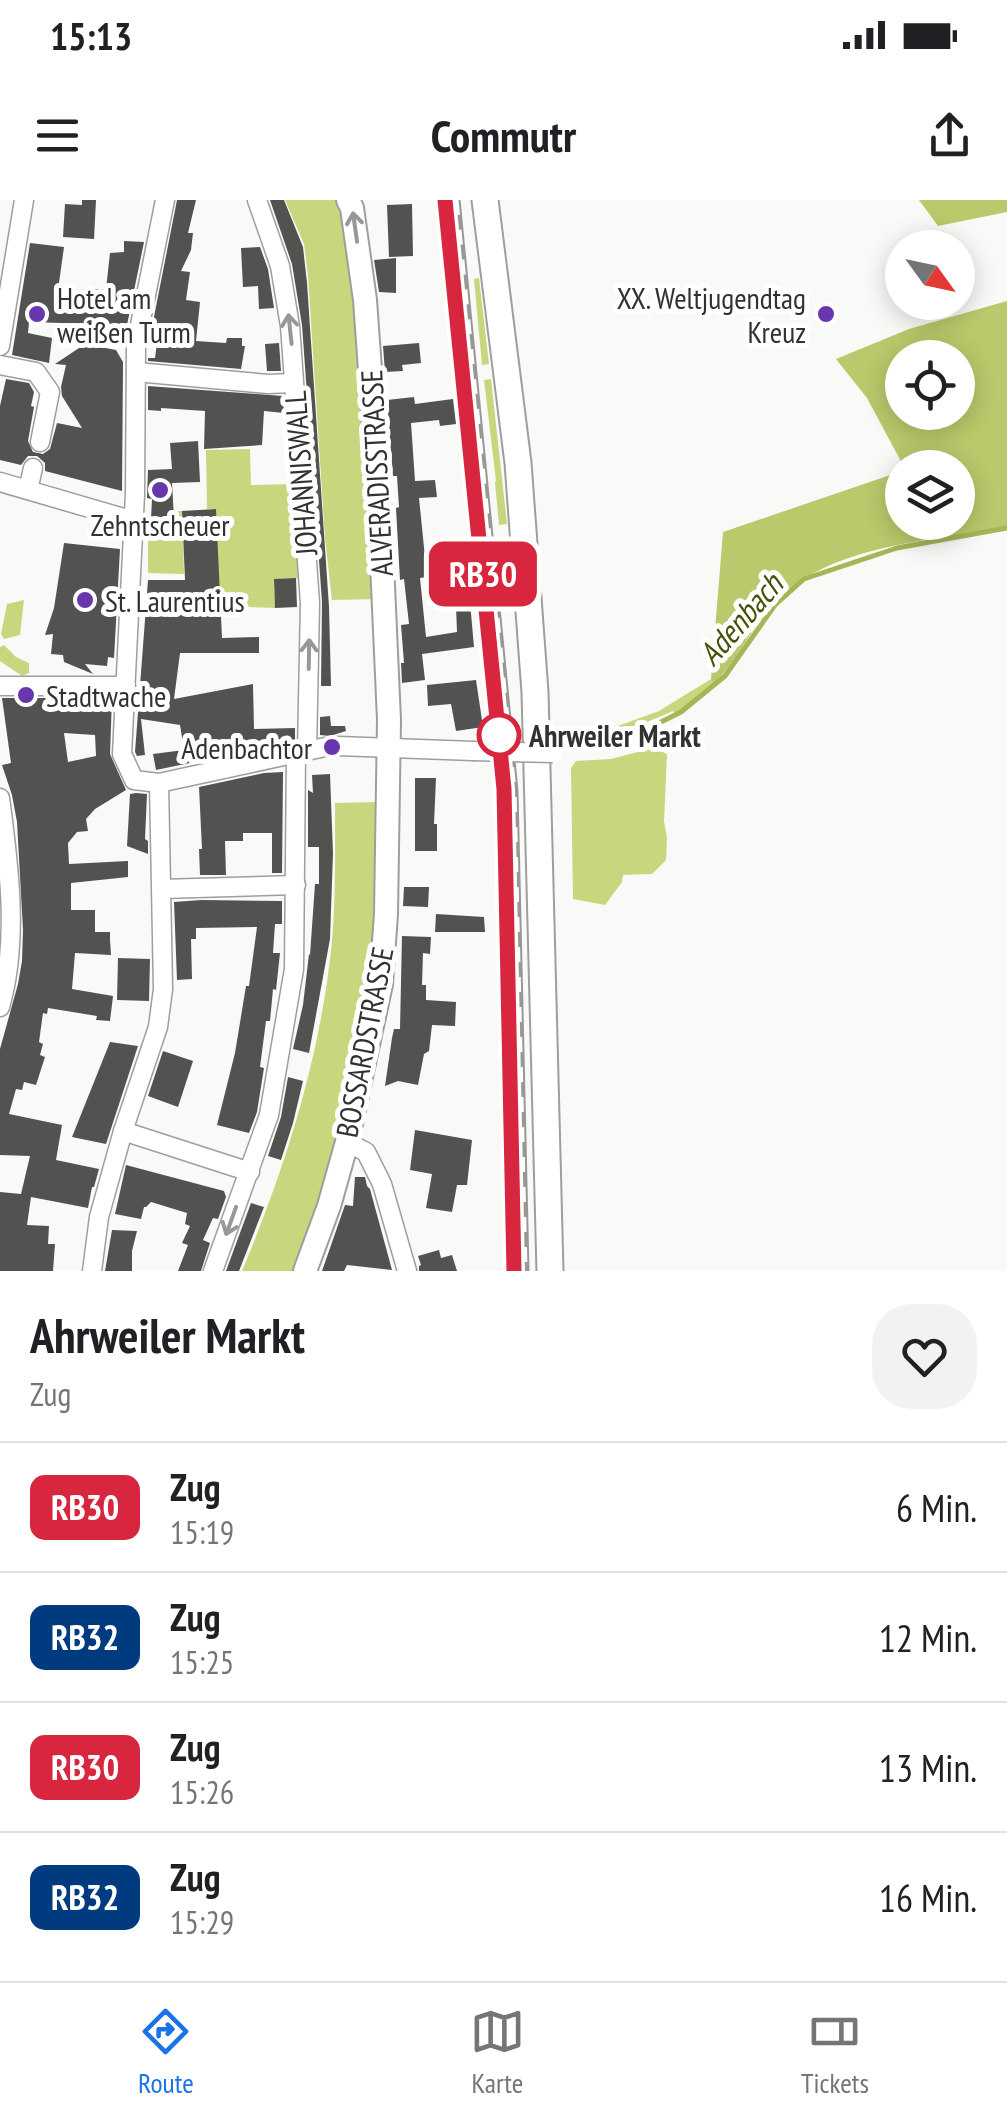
<!DOCTYPE html>
<html lang="de">
<meta charset="utf-8">
<style>
:root{--surface:#fff;--page:#f2f2f2;--text:#202124;--muted:#757577;--line:#e0e0e0;--accent:#1a73e8}
body{margin:0;font-family:"PT Sans Narrow",sans-serif;background:var(--page);color:var(--text);height:100vh;display:flex;flex-direction:column;font-size:38px;white-space:nowrap}
*{box-sizing:border-box;margin:0}
p{font-size:32px;color:var(--muted)}
.icon{flex:none;width:55px;height:55px;fill:none;stroke:currentColor;stroke-width:2;stroke-linecap:round;stroke-linejoin:round}
.map{position:relative;height:1071px;overflow:hidden}
.sheet{display:flex;flex-direction:column;background:var(--surface);flex:1}
.sheet>*{flex:none}
.badge{padding:0 20px;border-radius:15px;font-size:35px;line-height:65px}
.needle{width:65px;rotate:123deg}
.tools{position:absolute;left:885px;top:30px;display:grid;gap:20px}
.tools a{display:grid;place-items:center;width:90px;height:90px;border-radius:50%;background:var(--surface);box-shadow:0 5px 25px #0003;font-size:50px}
.map>.badge{position:absolute;translate:-50% -50%;box-shadow:0 0 0 5px #fff}
.round{display:grid;place-items:center;flex:none;width:105px;height:105px;border-radius:40px;background:var(--page)}
.overview{display:flex;align-items:center;justify-content:space-between;height:170px;padding:0 30px}
h1{font-size:48px;font-weight:700;line-height:75px}
ul{padding:0;list-style:none}
li{display:flex;align-items:center;gap:30px;height:130px;padding:0 30px;border-top:2px solid var(--line)}
li div{flex:1}
li b{display:block;font-size:38px}
li em{font-style:normal}
li .badge{min-width:110px;font-weight:700;text-align:center}
.status{display:flex;justify-content:space-between;align-items:center;height:70px;padding:0 50px;background:var(--surface);direction:ltr}
.status svg{height:28px;fill:currentColor}
header{display:flex;justify-content:space-between;align-items:center;height:130px;padding:0 30px;background:var(--surface);font-size:45px;font-weight:700}
.menu{display:flex;justify-content:space-around;align-items:center;height:140px;border-top:2px solid var(--line);background:var(--surface);font-size:28px;color:var(--muted)}
.menu a{display:grid;justify-items:center;gap:5px}
.menu .selected{color:var(--accent)}
.map>svg:first-child{display:block}
.green{fill:#c6d77e}
.forest{fill:#b8ca6b;fill-rule:evenodd}
.lines{fill:none;stroke-linecap:round;stroke-linejoin:round}
.stream{stroke:#a5b657;stroke-width:5}
.building{fill:#525350;fill-rule:evenodd}
.street-casing{stroke:#9e9f9c;stroke-width:21}
.secondary-casing{stroke:#9e9f9c;stroke-width:26}
.primary-casing{stroke:#9e9f9c;stroke-width:29}
.street{stroke:#fff;stroke-width:18}
.secondary{stroke:#fff;stroke-width:22}
.primary{stroke:#fff;stroke-width:25}
.rail-casing{stroke:#979795;stroke-width:9}
.rail{stroke:#fff;stroke-width:5;stroke-dasharray:15;stroke-linecap:butt}
.street-bridge-casing{stroke:#9e9f9c;stroke-width:21;stroke-linecap:butt}
.street-bridge{stroke:#fff;stroke-width:18}
.oneway{stroke:#989898}
.line-casing{stroke:#fff;stroke-width:22}
.line{stroke:#d7263d;stroke-width:15}
.poi-dot{fill:#6837ae;stroke:#fff;stroke-width:4}
.stop-dot{fill:#fff;stroke:#d7263d;stroke-width:5}
.labels{text-anchor:middle;dominant-baseline:central;stroke-width:10;stroke-linejoin:round;paint-order:stroke}
.poi-label{font-size:30px;fill:#323231;stroke:#fff;text-anchor:start}
.street-label{font-size:30px;fill:#323231;stroke:#fff}
.stop-label{font-size:30px;font-weight:bold;fill:#323231;stroke:#fff;text-anchor:start}
.water-label{font-size:32px;font-style:italic;fill:#475109;stroke:#fff}
</style>
<div class="status"><b>15:13</b><svg viewBox="0 0 49 12"><path d="M0 12V9h3v3zM5 12V6h3v6zM10 12V3h3v9zM15 12V0h3v12zM26 1h20v11H26zM47 4h2v5h-2z"/></svg></div>
<header><svg class="icon" aria-label="menu" viewBox="0 0 24 24"><path d="M4 6h16M4 12h16M4 18h16"/></svg>Commutr<svg class="icon" aria-label="share" viewBox="0 0 24 24"><path d="M12 15V3M7 8l5-5 5 5M5 13v7h14v-7"/></svg></header>
<div class="map">
<svg width="1007" height="1071" viewBox="0 0 1007 1071">
<rect width="100%" height="100%" fill="#f9faf7"/>
<g class="green">
<path d="M285 0H341L357 103 379 399 332 400 325 338 308 76 304 44Z"/>
<path d="M479 78 489 164 482 165 474 79Z"/>
<path d="M491 179 507 324 499 325 495 282 496 281 484 180Z"/>
<path d="M250 249 251 285 295 284 302 378 274 379 275 408 220 406 215 309H207L206 250Z"/>
<path d="M174 311H182L184 374 148 373V319L173 318Z"/>
<path d="M24 400 20 435 4 439 1 434 7 404Z"/>
<path d="M4 445 16 457 29 463V473L22 476 0 461V447Z"/>
<path d="M711 479 716 486 677 517 673 511 640 525 630 537 612 541 615 527 659 511Z"/>
<path d="M653 548 667 554 664 621 667 638 666 660 652 674 623 675 622 682 605 705 573 699 571 568 576 561 611 559Z"/>
<path d="M380 602 371 782 344 925 296 1071H242C286 966 321 855 332 741 336 695 335 649 335 603Z"/>
</g>
<g class="forest">
<path d="M919 0H1007V12L938 26Z"/>
<path d="M1007 101V328C933 340 828 345 774 403 752 427 738 459 714 484L711 479 723 332 902 271V322H958V268L904 267 867 198 836 159 909 129ZM902 158H958V212H902Z"/>
</g>
<g class="lines">
<path class="stream" d="M574 545 641 532 681 512 725 476 775 405 804 379 897 348 1007 328"/>
</g>
<g class="building">
<path d="M82 0H96L94 39 63 37 65 4 82 5Z"/>
<path d="M177 0H196L188 33H193L191 50 181 71 190 72 186 100 200 102 196 141 226 143 227 138H242V146H245L241 169 148 161V158H155L159 128 152 127Z"/>
<path d="M270 0H284L303 47 307 83 329 407 331 486H321L322 402 302 125 292 64Z"/>
<path d="M412 4 413 56 389 57 387 5Z"/>
<path d="M124 41 144 42 127 125 29 122 28 133 52 138 49 163 12 155 30 43 64 47 58 90 106 89 110 53 124 52Z"/>
<path d="M260 47 268 69 274 108 259 109 258 86 243 87 241 48Z"/>
<path d="M396 58V93L379 92 374 60Z"/>
<path d="M279 143 281 171H267L265 144Z"/>
<path d="M419 143 421 163 402 165 403 171 385 172 383 146Z"/>
<path d="M85 144 116 150 123 162 122 291 45 271V263L37 256H28L21 265 0 260V206L6 179 29 183 34 192 31 206 34 207 28 241 33 252 43 254 50 249 57 223 82 228 62 196 61 187 66 165 55 164Z"/>
<path d="M148 186 283 196 284 213 264 211 262 245 204 249 205 211 161 208V211L148 210Z"/>
<path d="M414 197 415 204 453 199 456 224 440 226 439 220 411 223 415 281 435 280 437 297 419 298 427 377 420 378 426 437 457 432 455 381 468 380 474 447 422 454 425 480 402 483 401 463H404L401 425 409 424 404 379 400 380 396 308 399 307 397 276H393L387 200Z"/>
<path d="M198 241 200 282 172 283 174 318 151 319 152 299 147 298 148 270 172 269 170 243Z"/>
<path d="M216 309 222 438 259 437V453H180L174 499 253 484 254 529 295 528V541L156 570 153 554 184 550 180 525 141 519 145 555 137 556 135 552 148 380H185L182 311Z"/>
<path d="M64 343 120 349 114 458 108 457 107 466 85 464 93 474 64 462 63 455 51 454 53 434 45 435 54 408Z"/>
<path d="M296 378 297 407 275 408 274 379Z"/>
<path d="M476 480 483 527 456 531 451 504 428 506 427 485Z"/>
<path d="M2 498H112L110 554 126 590 95 609 86 619 88 631 77 632 68 643 69 664 128 661V677L71 683V710H95V732H110V740L111 755 75 753 72 789 113 796 110 821 96 820 97 816 48 808 47 814 43 813 39 842 43 844 40 855 45 857 36 885 24 882 22 890 16 889 9 914 62 925 56 960 99 969 94 987H92L88 1008 31 997 27 1025 49 1026 48 1044H55L53 1071H0V992L21 994 30 956 0 955V849L18 784 22 761 23 730 17 622 12 595 2 565 11 563ZM64 533 95 535 96 556 68 562Z"/>
<path d="M330 516 331 526H345L346 531 330 536 320 535V517Z"/>
<path d="M283 572 282 673H272V633H243V641H225L226 675H200L199 649H202L199 587 264 573Z"/>
<path d="M330 574 333 653 330 739 309 853 293 849 303 805 309 754 310 755 315 684H319V647H308V590L313 593 312 575Z"/>
<path d="M415 578H436L434 624H437V651H415Z"/>
<path d="M136 593 147 594 145 639 148 641V654L127 646 130 594Z"/>
<path d="M404 687H429L428 707 403 706Z"/>
<path d="M201 700 282 701V724H275L273 753H280L276 790 273 789 270 821H266L260 867 264 868 257 912 249 933 217 925 235 853 246 786H249L257 727 196 728V739H191L192 779 177 780 174 702Z"/>
<path d="M436 714 484 717 485 732H435Z"/>
<path d="M402 736 431 737 430 754 423 753 422 785H426V800L456 802 455 826 432 825 429 851 424 854 418 885 398 881 385 886 392 838 394 829H400Z"/>
<path d="M118 758 150 759 149 801 117 800Z"/>
<path d="M110 842 138 846 106 944 72 937Z"/>
<path d="M163 851 193 861 178 907 148 896Z"/>
<path d="M288 877 303 881 293 923 281 960 268 956 281 917Z"/>
<path d="M415 930 472 940 467 985H457L452 1012 426 1008 432 974 410 970Z"/>
<path d="M126 965 224 991 226 997 218 1019 213 1018 203 1040 210 1043 201 1071H178L188 1045 182 1043 190 1026 185 1024 187 1013 151 1002 146 1007H144L141 1019 115 1014Z"/>
<path d="M355 977H365L367 986 370 989 392 1070 347 1065 344 1071H322L345 1005 353 1006Z"/>
<path d="M251 1003 264 1007 239 1071H226Z"/>
<path d="M112 1030 137 1031 132 1051V1071H105Z"/>
<path d="M439 1050 441 1058 452 1055 457 1071H419V1066L421 1065 418 1056Z"/>
</g>
<g class="lines">
<g class="street-casing">
<g id="street">
<path d="M165 0 136 145 135 294 122 554 134 580 159 583 325 547"/>
<path d="M257 0 280 66 290 126 310 403 307 551"/>
<path d="M0 146 24 0"/>
<path d="M0 165 36 172 50 192 40 242"/>
<path d="M136 172 268 184 293 183"/>
<path d="M0 282 134 321"/>
<path d="M28 290 33 268"/>
<path d="M0 486H126"/>
<path d="M338 546 473 551"/>
<path d="M0 598C9 665 19 741 0 807"/>
<path d="M162 689 296 685"/>
<path d="M123 931 250 972"/>
<path d="M347 942 366 952 382 984 407 1071"/>
<path d="M92 1071 99 1017 123 931 158 827 163 789 159 583"/>
<path d="M213 1071 269 915 294 769 296 553"/>
</g>
</g>
<g class="secondary-casing">
<path id="secondary" d="M305 1071 329 1006 347 942 381 784 386 714 389 520 379 296 365 100 352 8 348 0"/>
</g>
<g class="primary-casing">
<path id="primary" d="M485 0 518 263 535 492 550 1071"/>
</g>
<use href="#street" class="street"/>
<use href="#secondary" class="secondary"/>
<use href="#primary" class="primary"/>
<g class="rail-casing">
<path id="rail" d="M456 0 514 591 525 1071"/>
</g>
<use href="#rail" class="rail"/>
<g class="street-bridge-casing">
<path id="street-bridge" d="M473 551 553 553"/>
</g>
<use href="#street-bridge" class="street-bridge"/>
</g>
<defs><path id="oneway-shaft" d="M-6 0H5M1.5-3L5.5 0L1.5 3" fill="none" stroke-width="1.6" stroke-linecap="round" stroke-linejoin="round" transform="scale(2.5)"/></defs>
<g class="oneway">
<use href="#oneway-shaft" transform="translate(355 27) rotate(-98)"/>
<use href="#oneway-shaft" transform="translate(290 129) rotate(-96)"/>
<use href="#oneway-shaft" transform="translate(309 454) rotate(-89)"/>
<use href="#oneway-shaft" transform="translate(231 1021) rotate(110)"/>
</g>
<g class="lines">
<g class="line-casing">
<path id="line" d="M445 0 504 589 514 1071"/>
</g>
<use href="#line" class="line"/>
</g>
<g class="poi-dot">
<circle cx="37" cy="114" r="10"/>
<circle cx="826" cy="114" r="10"/>
<circle cx="160" cy="290" r="10"/>
<circle cx="85" cy="400" r="10"/>
<circle cx="26" cy="495" r="10"/>
<circle cx="332" cy="547" r="10"/>
</g>
<circle class="stop-dot" cx="499" cy="535" r="20"/>
<g class="labels">
<g class="poi-label">
<text x="57" y="97">Hotel am<tspan x="57" dy="34">weißen Turm</tspan></text>
<text x="806" y="97" text-anchor="end">XX. Weltjugendtag<tspan x="806" dy="34">Kreuz</tspan></text>
<text x="160" y="324" text-anchor="middle">Zehntscheuer</text>
<text x="105" y="400">St. Laurentius</text>
<text x="46" y="495">Stadtwache</text>
<text x="312" y="547" text-anchor="end">Adenbachtor</text>
</g>
<g class="street-label">
<text transform="translate(300 273) rotate(-94)">JOHANNISWALL</text>
<text transform="translate(376 273) rotate(-93)">ALVERADISSTRASSE</text>
<text transform="translate(364 842) rotate(-79)">BOSSARDSTRASSE</text>
</g>
<g class="stop-label">
<text x="529" y="535">Ahrweiler Markt</text>
</g>
<g class="water-label">
<text transform="translate(740 419) rotate(-49)">Adenbach</text>
</g>
</g>
</svg>
<div class="tools">
<a><svg class="needle" viewBox="-14 -14 28 28"><path d="M0-13l5 13h-10z" fill="#e53935"/><path d="M0 13l5-13h-10z" fill="#757577"/></svg></a>
<a><svg class="icon" aria-label="locate" viewBox="0 0 24 24"><circle cx="12" cy="12" r="6"/><path d="M12 2v4M12 18v4M2 12h4M18 12h4"/></svg></a>
<a><svg class="icon" aria-label="layers" viewBox="0 0 24 24"><path d="M12 4l9 5-9 5-9-5zM3 14l9 5 9-5"/></svg></a>
</div>
<b class="badge" style="left:483px;top:374px;background:#d7263d;color:#fff">RB30</b>
</div>
<section class="sheet">
<div class="overview"><div><h1>Ahrweiler Markt</h1><p>Zug</p></div><a class="round"><svg class="icon" aria-label="heart" viewBox="0 0 24 24"><path d="M12 20l-8-8c-3-5 5-10 8-4 3-6 11-1 8 4z"/></svg></a></div>
<ul>
<li><span class="badge" style="background:#d7263d;color:#fff">RB30</span><div><b>Zug</b><p>15:19</p></div><em>6 Min.</em></li>
<li><span class="badge" style="background:#003b80;color:#fff">RB32</span><div><b>Zug</b><p>15:25</p></div><em>12 Min.</em></li>
<li><span class="badge" style="background:#d7263d;color:#fff">RB30</span><div><b>Zug</b><p>15:26</p></div><em>13 Min.</em></li>
<li><span class="badge" style="background:#003b80;color:#fff">RB32</span><div><b>Zug</b><p>15:29</p></div><em>16 Min.</em></li>
</ul>
</section>
<nav class="menu">
<a class="selected"><svg class="icon" aria-label="directions" viewBox="0 0 24 24"><path d="M12 3l9 9-9 9-9-9zM9 14v-3h6M13 9l2 2-2 2"/></svg>Route</a>
<a><svg class="icon" aria-label="map" viewBox="0 0 24 24"><path d="M3 6l6-2 6 2 6-2v14l-6 2-6-2-6 2zM9 4v14M15 6v14"/></svg>Karte</a>
<a><svg class="icon" aria-label="tickets" viewBox="0 0 24 24"><path d="M3 7h18v10H3zM15 7v10"/></svg>Tickets</a>
</nav>
